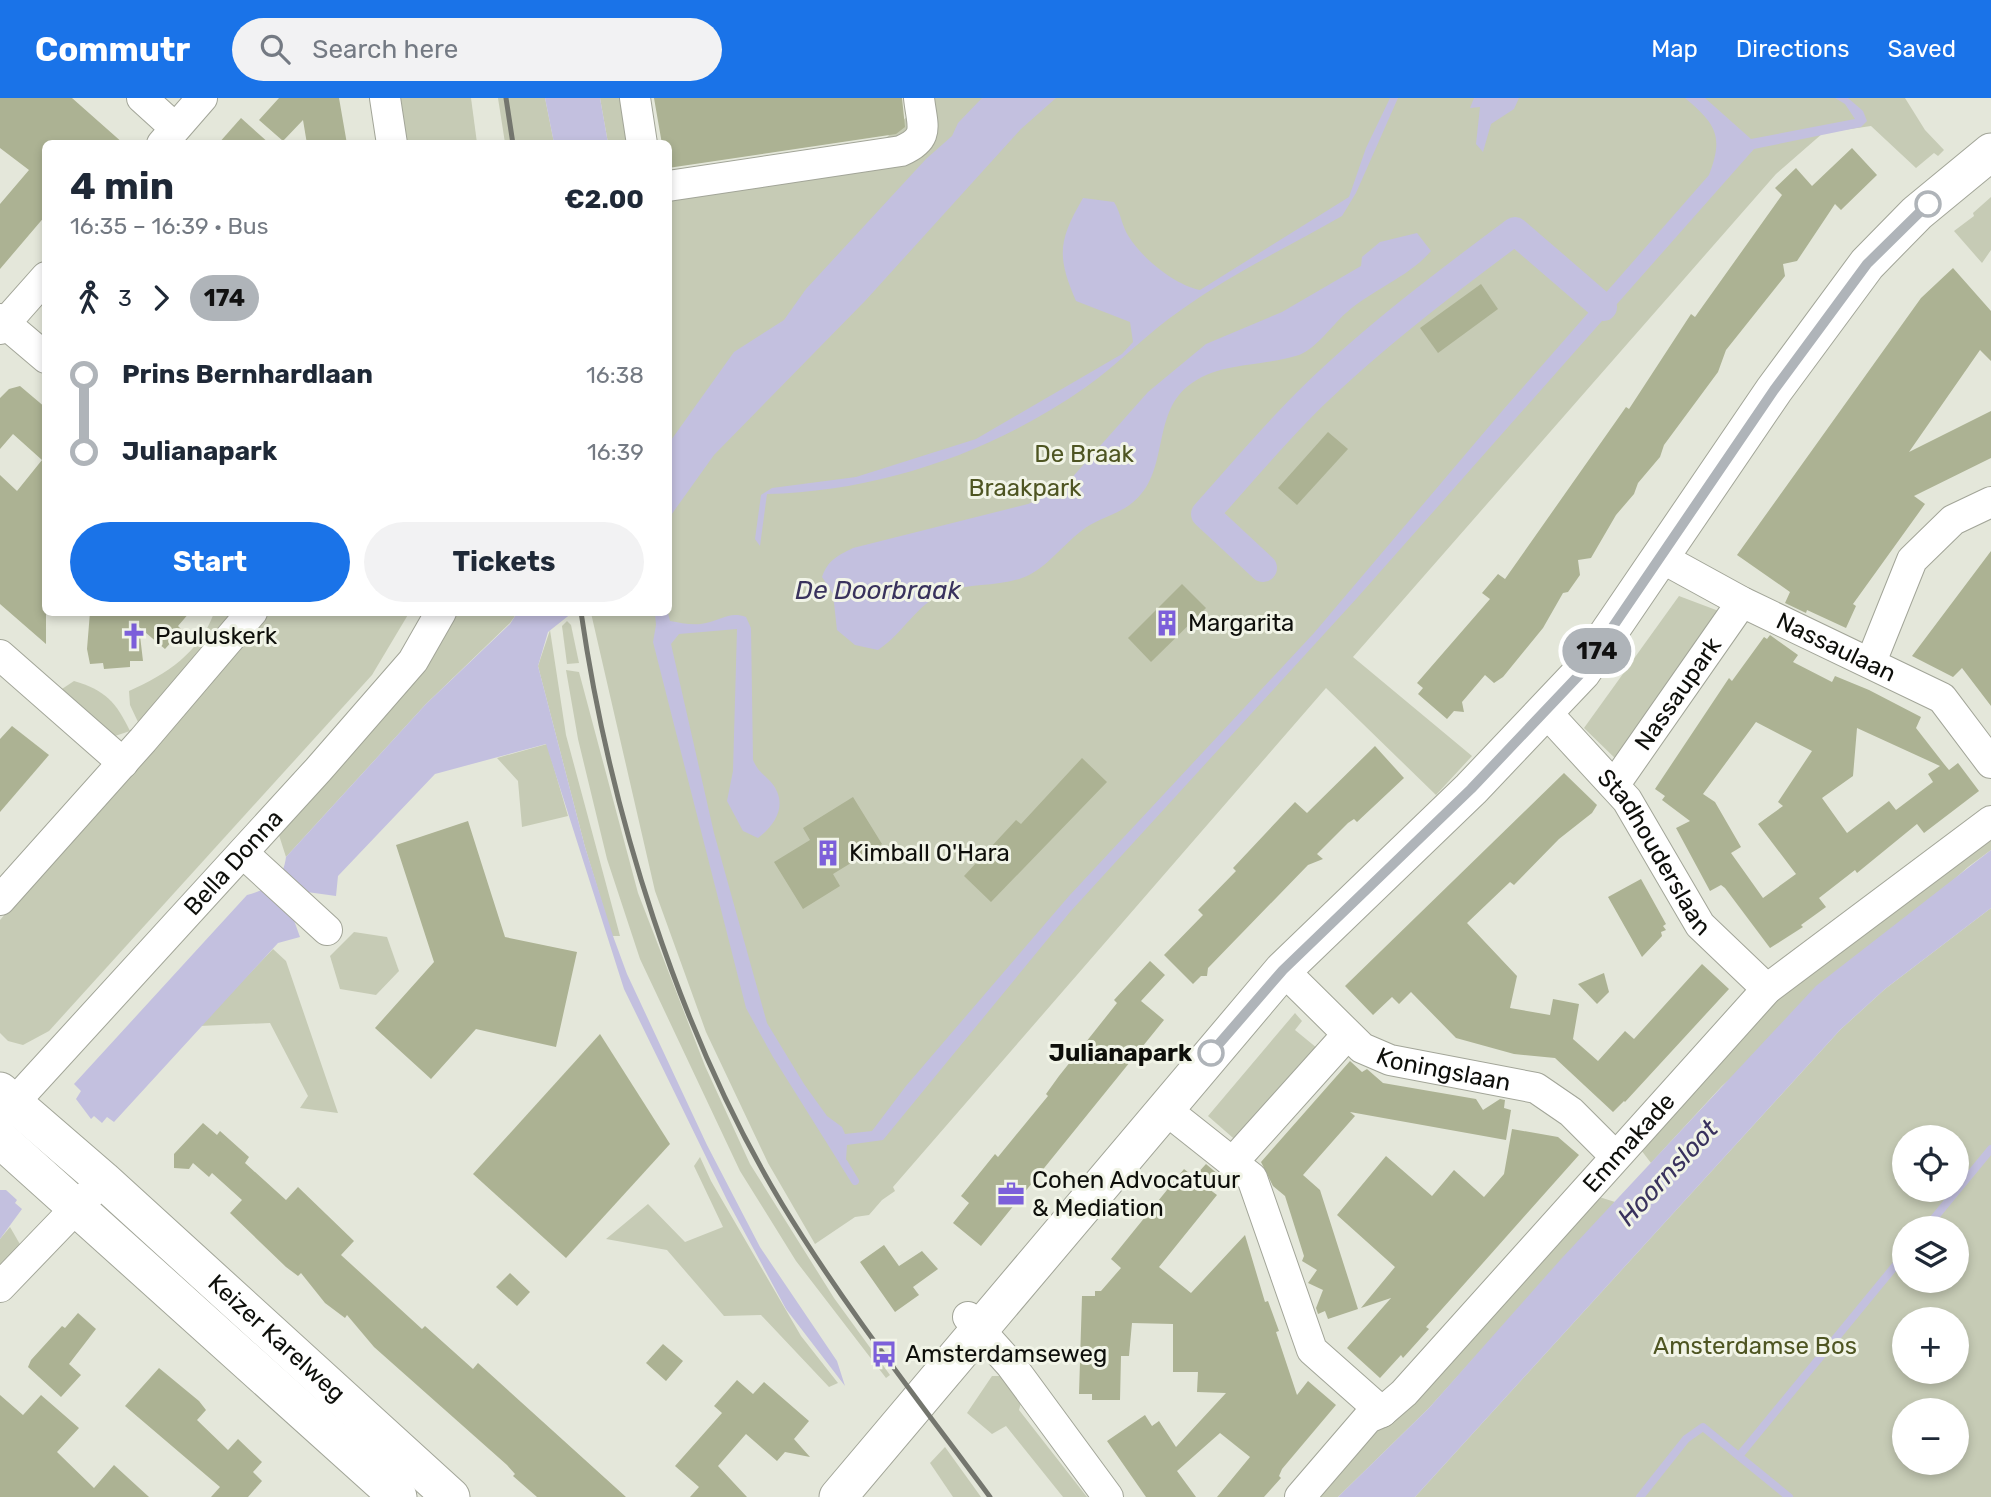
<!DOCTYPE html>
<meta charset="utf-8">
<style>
:root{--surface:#fff;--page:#f2f2f3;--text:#1f2937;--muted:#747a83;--accent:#1a73e8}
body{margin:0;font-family:Rubik,sans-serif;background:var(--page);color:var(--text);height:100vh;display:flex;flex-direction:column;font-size:26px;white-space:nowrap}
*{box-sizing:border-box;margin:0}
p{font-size:23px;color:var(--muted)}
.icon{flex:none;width:38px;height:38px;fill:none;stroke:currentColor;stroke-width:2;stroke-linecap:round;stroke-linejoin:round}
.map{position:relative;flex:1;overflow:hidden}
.side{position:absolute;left:42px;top:42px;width:630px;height:476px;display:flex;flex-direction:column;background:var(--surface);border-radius:10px;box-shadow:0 4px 10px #0003}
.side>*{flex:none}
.badge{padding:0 14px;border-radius:23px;font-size:24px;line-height:46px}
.tools{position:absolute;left:1892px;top:1027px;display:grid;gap:14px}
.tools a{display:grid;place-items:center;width:77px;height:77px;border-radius:50%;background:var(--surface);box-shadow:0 4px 10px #0003;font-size:35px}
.map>.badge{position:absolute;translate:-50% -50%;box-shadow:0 0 0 4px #fff}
.legs{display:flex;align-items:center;gap:10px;height:77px;padding:0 28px;font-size:23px}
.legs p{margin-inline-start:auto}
.head{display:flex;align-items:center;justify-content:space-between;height:119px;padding:0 28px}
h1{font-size:38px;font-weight:700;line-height:52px}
.primary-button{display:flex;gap:14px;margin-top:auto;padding:14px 28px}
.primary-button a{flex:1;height:80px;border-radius:42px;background:var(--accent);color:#fff;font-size:28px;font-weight:700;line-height:80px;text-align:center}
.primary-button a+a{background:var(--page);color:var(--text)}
ul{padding:0 28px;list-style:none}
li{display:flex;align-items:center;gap:24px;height:77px;font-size:26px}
li i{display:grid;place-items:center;width:10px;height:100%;margin:0 9px;background:currentColor}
li i::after{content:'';width:18px;height:18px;margin:-9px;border:5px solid;border-radius:50%;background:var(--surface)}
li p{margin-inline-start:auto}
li:first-child i{background:linear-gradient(#0000 50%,currentColor 0)}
li:last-child i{background:linear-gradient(currentColor 50%,#0000 0)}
header{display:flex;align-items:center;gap:42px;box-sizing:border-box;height:98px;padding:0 35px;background:var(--accent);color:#fff}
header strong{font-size:33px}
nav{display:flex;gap:38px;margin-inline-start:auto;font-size:24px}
.search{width:490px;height:63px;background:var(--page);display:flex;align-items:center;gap:18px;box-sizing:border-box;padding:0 24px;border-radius:38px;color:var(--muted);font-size:26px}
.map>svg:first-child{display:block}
.green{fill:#c6cbb5;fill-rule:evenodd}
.water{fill:#c3c0df}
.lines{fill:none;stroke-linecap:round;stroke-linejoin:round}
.stream{stroke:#c3c0df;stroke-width:8}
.canal{stroke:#c3c0df;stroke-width:28}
.building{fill:#acb293;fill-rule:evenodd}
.minor-casing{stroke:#a2a598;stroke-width:32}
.major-casing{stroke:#a2a598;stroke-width:39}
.minor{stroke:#fff;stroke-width:30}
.major{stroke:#fff;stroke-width:37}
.rail{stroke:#74766e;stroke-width:5}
.line-1-casing{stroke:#fff;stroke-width:16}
.line-1{stroke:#afb4b9;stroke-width:10}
.stop-1-dot{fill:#fff;stroke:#afb4b9;stroke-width:3.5}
.labels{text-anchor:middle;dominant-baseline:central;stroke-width:6;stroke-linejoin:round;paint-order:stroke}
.park-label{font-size:24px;fill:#4e5522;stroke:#f1f4e7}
.poi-label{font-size:24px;fill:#0e0f0b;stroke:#f1f4e7;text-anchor:start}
.street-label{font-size:24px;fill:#0e0f0b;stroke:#f1f4e7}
.stop-label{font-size:24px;font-weight:bold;fill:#0e0f0b;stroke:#f1f4e7;text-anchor:end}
.water-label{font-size:26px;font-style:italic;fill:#39325d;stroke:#f1f4e7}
</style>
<header>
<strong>Commutr</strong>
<div class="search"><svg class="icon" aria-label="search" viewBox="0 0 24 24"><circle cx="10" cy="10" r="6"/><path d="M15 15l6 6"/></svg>Search here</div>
<nav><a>Map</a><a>Directions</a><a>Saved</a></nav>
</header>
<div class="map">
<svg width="1991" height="1399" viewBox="0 0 1991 1399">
<rect width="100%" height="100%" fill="#e4e7da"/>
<g class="green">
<path d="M396 0H471L477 45H404Z"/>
<path d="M498 0H545L554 45H505Z"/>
<path d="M600 0H627L636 45H608Z"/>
<path d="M925 0H1905L1925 32 1944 52 1938 58 1934 55 1916 70 1871 28 1823 35 1776 76 1353 559 1472 658 1436 697 1326 590 893 1089 895 1093 882 1102 869 1117 855 1119 815 1146 768 1065 706 934 655 793 591 515 668 514 669 90 862 65Z"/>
<path d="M1991 99V152L1982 165 1954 133 1974 118 1973 115Z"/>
<path d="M1679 498 1724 515 1620 665 1584 630Z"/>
<path d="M214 515H234L138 624 130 607 129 593C167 576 199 555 214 515Z"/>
<path d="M265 515H409L372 577 49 933 23 947 8 943 0 935V822Z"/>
<path d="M452 515H517L510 525 426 606 286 759 278 734Z"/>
<path d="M567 523 571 527 579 565 567 566 562 528Z"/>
<path d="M550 532 566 637 620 838H612L585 749 538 568Z"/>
<path d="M566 572 579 574 638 795 705 968 750 1066 834 1200 890 1277 886 1280 796 1163 740 1073 640 861 607 761 578 641Z"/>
<path d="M74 583C105 592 116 604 130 633L115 638 59 593Z"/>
<path d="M547 646 568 718 522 729 518 683 497 660Z"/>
<path d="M1991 737V752L1968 769 1722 988 1651 1065 1638 1048 1709 970 1784 895Z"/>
<path d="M1991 810V1399H1415L1840 932 1885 891ZM1904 1040H1956V1092H1904ZM1904 1130H1956V1183H1904ZM1904 1222H1956V1274H1904ZM1904 1312H1956V1365H1904Z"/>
<path d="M354 834 387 839 399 873 376 897 340 891 330 858Z"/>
<path d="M273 851 286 863 338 1015 300 1010 308 998 270 925 199 928Z"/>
<path d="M1295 915 1302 923 1295 932 1323 955 1240 1046 1208 1018Z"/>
<path d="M700 1059 711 1083 801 1238 838 1285 829 1289 761 1217 724 1218 667 1152 606 1141 648 1106 685 1144 723 1129 694 1068Z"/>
<path d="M1593 1097 1615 1104 1429 1310 1338 1399H1312Z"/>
<path d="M10 1129 21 1148 0 1171V1141Z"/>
<path d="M992 1278H1004L1021 1305 1019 1312 1087 1399H1063L1006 1328 992 1336 967 1315Z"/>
<path d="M945 1349 981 1399H953L930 1365Z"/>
</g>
<g class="water">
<path d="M545 0H600L608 45H554Z"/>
<path d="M982 0H1056L1021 31 865 203 714 357 669 420V345L734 254 784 222 806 191 926 61 952 38 958 25Z"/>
<path d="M1390 0H1398L1356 95 1342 118C1288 149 1231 176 1181 212 1147 235 1119 266 1086 289 993 354 881 393 767 396L760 448 755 441 761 397 772 390 856 379 976 341 1122 256 1133 244 1130 224 1076 203C1056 157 1059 142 1083 100L1114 104C1121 115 1122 129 1129 139 1143 161 1175 187 1200 192L1349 99 1366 50Z"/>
<path d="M1474 0H1519L1514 11 1491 26 1483 54 1476 46 1480 9 1470 10Z"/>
<path d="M1685 0H1705L1751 41 1855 21 1845 6 1835 0H1848L1863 13 1867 23 1861 29 1754 51 1357 500 1070 814 883 1042 847 1047 846 1062 852 1075 845 1074 773 959 746 910 653 544 656 527 655 515H668L670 523C681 525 695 528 706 525 721 522 730 513 746 519L751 530 753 662C758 673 762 675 770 683 789 704 777 726 758 740L743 733 727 703 733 673 737 531 679 536 671 546 714 735 767 925 804 986 827 1018 842 1029 845 1036 872 1033 906 988 1069 798 1314 535 1503 312 1709 77C1724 38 1716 26 1685 0Z"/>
<path d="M1417 135 1431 153C1409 179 1373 191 1346 215 1332 227 1317 250 1299 257 1263 269 1219 263 1188 288 1151 317 1170 376 1132 405 1120 415 1104 419 1090 427 1068 440 1051 466 1029 477 1003 490 971 484 946 494 917 505 903 536 878 552L855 547 837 532 833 496 822 479C828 462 837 458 853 450L1028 406 1061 392 1148 294 1206 246 1282 214 1361 168 1362 159 1380 144Z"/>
<path d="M517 515H572L548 534 538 568 585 749 613 838 627 876 707 1047 760 1149 837 1263 845 1288 786 1211 727 1102 624 891 546 646 435 676 338 778 336 798 307 794 291 814 300 839 278 845 114 1024 107 1019 102 1025 94 1018 91 1021 76 1001 81 993 74 986 247 797C269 791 283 783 286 759L426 606 510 526Z"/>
<path d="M1991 752V810L1885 891 1840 932 1415 1399H1338L1429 1310 1562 1160 1816 888Z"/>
<path d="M0 1092H6L17 1102 15 1105 22 1111 0 1141Z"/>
</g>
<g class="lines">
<g class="stream">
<path d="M844 1065 855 1083"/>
<path d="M1926 1130 1991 1051"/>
<path d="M1739 1358 1904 1157"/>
<path d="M1640 1399 1686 1341 1703 1329 1789 1399"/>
</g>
<path class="canal" d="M1263 470 1205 416C1241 376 1275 335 1313 298 1375 238 1445 185 1515 133L1603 209"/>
</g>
<g class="building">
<path d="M0 0H72L124 46H46V117L0 171V106L29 72 0 50Z"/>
<path d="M279 0H339L347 46H307L303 22 283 43 259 22Z"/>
<path d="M654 0H902L905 29 896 36 668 70V46H662Z"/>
<path d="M241 20 270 46H218Z"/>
<path d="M1852 50 1877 77 1841 112 1835 106 1797 163 1783 166 1785 178 1726 252 1718 274 1664 347 1660 359 1638 385 1634 396 1616 417 1591 460 1578 462 1580 477 1568 494 1563 495 1543 530 1503 579 1494 585 1485 577 1462 604 1464 614 1454 613 1447 621 1418 596 1423 590 1417 585 1490 501 1482 495 1498 476 1505 481 1626 309 1629 311 1691 216 1695 219 1782 97 1775 90 1796 70 1812 88Z"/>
<path d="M1953 170 1991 213V263L1980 252 1909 354 1991 313V360L1914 398 1925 406 1853 506 1856 508 1846 530 1807 512 1806 515 1785 505 1790 494 1737 457 1921 200Z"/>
<path d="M1481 186 1498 211 1438 255 1420 230Z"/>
<path d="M20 288 46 310V546L0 506V377L17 393 42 362 13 336 0 351V300L9 291Z"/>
<path d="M1328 334 1348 351 1297 407 1278 390Z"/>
<path d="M1991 453V608L1962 570 1953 579 1912 558Z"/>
<path d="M1182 486 1206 510 1151 564 1128 540Z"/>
<path d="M90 514H190L178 528 182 532 165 551 139 529 143 563H130V569L104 571 103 565 90 566 87 551Z"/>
<path d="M1770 537 1798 557 1793 564 1832 584 1835 578 1869 592 1921 619 1916 630 1944 666 1949 672 1958 665 1979 693 1924 735 1917 726 1857 775 1855 772 1819 800 1826 809 1801 827 1803 829 1770 850 1725 790 1721 787 1710 793 1676 730 1690 723 1662 702 1665 698 1655 691 1729 580 1732 583 1764 539 1767 541ZM1756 624 1812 653 1778 704 1783 708 1758 726 1796 776 1763 800 1731 755 1741 749 1715 704 1703 696ZM1857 630 1940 668 1928 676 1933 684 1896 712 1889 703 1847 735 1822 700 1853 678Z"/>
<path d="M12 628 49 657 0 714V641Z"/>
<path d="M1375 648 1404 680 1357 724 1354 721 1348 725 1317 756 1323 761 1308 767 1208 870 1207 878H1201L1193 886 1164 857 1203 817 1198 812 1236 773 1233 770 1295 704 1307 715Z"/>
<path d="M1082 660 1107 684 991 804 964 778 1016 722 1021 726Z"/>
<path d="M1564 675 1597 707 1592 715 1559 741 1514 787 1510 784 1467 825 1517 878 1510 910 1550 917 1553 901 1579 906 1573 941 1598 963 1625 933 1634 941 1702 866 1729 891 1625 1004 1624 1003 1613 1014 1555 960 1514 956 1456 940 1411 894 1399 906 1392 899 1373 917 1345 888Z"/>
<path d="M853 699 882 746 833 776 840 788 803 811 774 764 810 742 803 730Z"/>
<path d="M468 723 505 839 577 854 556 949 476 931 431 981 375 930 434 864 396 747Z"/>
<path d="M1641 781 1666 826 1663 828 1666 832 1661 834 1662 838 1642 859 1608 799Z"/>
<path d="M1150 863 1165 877 1141 903 1164 922 981 1148 953 1125 969 1105 961 1098 995 1056 998 1059 1048 998 1046 996 1059 978 1117 905 1114 902Z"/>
<path d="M1604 875 1609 894 1597 906 1578 886Z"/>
<path d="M600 936 670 1046 566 1160 473 1076Z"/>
<path d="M1350 963 1362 974 1367 971 1383 985 1476 1001 1483 1012 1500 1001 1505 1002 1504 1010 1511 1012 1506 1042 1350 1014 1355 1018 1303 1077 1320 1092 1358 1211 1328 1221 1325 1213 1318 1216 1316 1210 1323 1192 1308 1185 1317 1172 1302 1163 1304 1158 1285 1098 1273 1088 1261 1064Z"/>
<path d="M203 1025 217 1037 220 1033 249 1059 245 1065 286 1102 298 1089 354 1143 341 1157 422 1231 425 1228 473 1271 478 1265 626 1399H537L513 1378 515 1376 507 1367 374 1249 347 1217 345 1220 325 1205 301 1175 298 1178 286 1169 230 1115 242 1102 212 1075 209 1079 193 1065 189 1071 174 1070V1056Z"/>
<path d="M1512 1031 1558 1039 1579 1057 1426 1229 1429 1231 1403 1260 1401 1257 1380 1280 1347 1250 1391 1200 1361 1210 1395 1169 1337 1117 1386 1058 1432 1098 1454 1072 1484 1099 1504 1076Z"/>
<path d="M1206 1066 1219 1077 1209 1091 1217 1097 1159 1169 1191 1195 1245 1137 1265 1204 1268 1203 1279 1233 1276 1234 1297 1297 1308 1283 1336 1307 1282 1371 1279 1378 1281 1380 1264 1399H1217L1250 1359 1220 1335 1177 1373 1196 1399H1146L1107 1343 1145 1317 1152 1328 1159 1323 1176 1349 1226 1295 1197 1294 1198 1274H1173V1226L1132 1225 1129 1258H1121L1120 1302H1092V1296H1079L1082 1198H1095V1193H1101L1121 1170 1111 1161 1184 1071 1194 1079Z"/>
<path d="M884 1147 899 1168 922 1153 938 1171 913 1189 919 1197 895 1214 860 1164Z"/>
<path d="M510 1175 530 1194 517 1208 496 1189Z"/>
<path d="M78 1215 96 1231 69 1266 81 1277 61 1299 28 1269 31 1262 62 1228 65 1230Z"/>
<path d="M663 1246 683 1263 666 1283 646 1265Z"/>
<path d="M159 1270 199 1303 206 1312 197 1322 228 1352 238 1341 262 1364 253 1374 262 1383 248 1399H211L220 1389 125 1308Z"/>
<path d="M737 1282 753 1296 764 1284 809 1323 794 1341 810 1359 785 1354 777 1363 746 1336 718 1368 747 1399H690L699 1389 675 1368 722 1315 714 1308Z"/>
<path d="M0 1297 23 1317 41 1297 79 1330 57 1354 94 1390 114 1367 149 1399H0Z"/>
</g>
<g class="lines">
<g class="minor-casing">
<g id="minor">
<path d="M142 0 175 30"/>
<path d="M385 0 392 46"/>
<path d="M635 0 642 46"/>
<path d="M162 46 202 0"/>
<path d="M668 88 901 53C931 40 922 28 919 0"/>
<path d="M0 221 46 260"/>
<path d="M0 231 46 179"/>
<path id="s1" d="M1660 459 1742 504 1942 600 1991 665"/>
<path d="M0 557 123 665"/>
<path d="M1871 564 1912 462 1953 422 1991 404"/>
<path id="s2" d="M1546 614 1627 702 1700 827 1767 891"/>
<path id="s3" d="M1615 686 1742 504"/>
<path d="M243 755 327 832"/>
<path d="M0 802 143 642 252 514"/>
<path id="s4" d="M1283 872 1362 950 1390 962 1536 990 1571 1014 1614 1057"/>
<path d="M1165 1011 1252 1080 1312 1252 1382 1314"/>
<path id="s5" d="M0 1020 318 672 413 563 441 514"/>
<path d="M1232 1065 1347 937"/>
<path d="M0 1189 103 1082"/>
<path d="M968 1219 1011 1267 1108 1399"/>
<path id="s6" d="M1300 1399 1368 1320 1382 1314 1404 1295 1767 891 1991 723"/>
</g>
</g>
<g class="major-casing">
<g id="major">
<path id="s7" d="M0 993 103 1082 451 1399"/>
<path d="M0 1041 398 1399"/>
<path d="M838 1399 1283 872 1471 691 1582 574 1774 292 1867 166 1917 115 1991 54"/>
</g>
</g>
<use href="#minor" class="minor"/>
<use href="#major" class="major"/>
<g class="rail">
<path d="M506 0 513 46"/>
<path d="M581 514C610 714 678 933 782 1106 844 1208 919 1303 990 1399"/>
</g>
</g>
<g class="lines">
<g class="line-1-casing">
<path id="line-1" d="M1211 955 1283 872 1471 691 1582 574 1774 292 1867 166 1928 106"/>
</g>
<use href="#line-1" class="line-1"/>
</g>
<defs>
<g id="building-bare" transform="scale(2.1)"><path d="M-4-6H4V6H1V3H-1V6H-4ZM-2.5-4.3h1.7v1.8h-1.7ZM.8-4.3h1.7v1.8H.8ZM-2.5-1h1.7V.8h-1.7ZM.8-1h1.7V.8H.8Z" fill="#7c5fda" stroke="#f1f4e7" stroke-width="2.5" paint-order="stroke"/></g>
<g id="church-bare" transform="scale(2.1)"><path d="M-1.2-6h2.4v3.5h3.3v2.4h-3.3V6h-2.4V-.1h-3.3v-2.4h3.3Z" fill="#7c5fda" stroke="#f1f4e7" stroke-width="2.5" paint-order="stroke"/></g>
<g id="office-bare" transform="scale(2.1)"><path d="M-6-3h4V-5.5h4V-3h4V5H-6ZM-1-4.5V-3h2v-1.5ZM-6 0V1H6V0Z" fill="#7c5fda" stroke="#f1f4e7" stroke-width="2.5" paint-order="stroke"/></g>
<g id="bus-bare" transform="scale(2.1)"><path d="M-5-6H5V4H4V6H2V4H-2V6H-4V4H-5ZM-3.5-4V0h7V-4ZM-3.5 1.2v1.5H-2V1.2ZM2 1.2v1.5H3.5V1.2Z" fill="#7c5fda" stroke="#f1f4e7" stroke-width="2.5" paint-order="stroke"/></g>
</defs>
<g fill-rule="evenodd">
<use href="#building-bare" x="1167" y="525"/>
<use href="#church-bare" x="134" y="538"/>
<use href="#building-bare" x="828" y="755"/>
<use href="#office-bare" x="1011" y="1096"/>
<use href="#bus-bare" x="884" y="1256"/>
</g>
<g class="stop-1-dot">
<circle cx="1928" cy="106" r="12"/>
<circle cx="1211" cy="955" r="12"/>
</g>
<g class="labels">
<g class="park-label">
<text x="1084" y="356">De Braak</text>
<text x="1025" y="390">Braakpark</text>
<text x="1755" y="1248">Amsterdamse Bos</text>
</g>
<g class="poi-label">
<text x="1188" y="525">Margarita</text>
<text x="155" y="538">Pauluskerk</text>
<text x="849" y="755">Kimball O'Hara</text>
<text x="1032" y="1082">Cohen Advocatuur<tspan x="1032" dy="28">&amp; Mediation</tspan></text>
<text x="905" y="1256">Amsterdamseweg</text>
</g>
<g class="street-label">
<text stroke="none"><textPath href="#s1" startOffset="198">Nassaulaan</textPath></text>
<text stroke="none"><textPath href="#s3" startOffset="110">Nassaupark</textPath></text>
<text stroke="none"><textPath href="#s2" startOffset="178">Stadhouderslaan</textPath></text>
<text stroke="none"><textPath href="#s5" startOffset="346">Bella Donna</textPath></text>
<text stroke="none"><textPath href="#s4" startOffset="196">Koningslaan</textPath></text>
<text stroke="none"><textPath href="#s6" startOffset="485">Emmakade</textPath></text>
<text stroke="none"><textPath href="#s7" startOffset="371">Keizer Karelweg</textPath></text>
</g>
<g class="stop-label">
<text x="1192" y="955">Julianapark</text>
</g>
<g class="water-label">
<text x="878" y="492">De Doorbraak</text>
<text transform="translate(1668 1075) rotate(-47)">Hoornsloot</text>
</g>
</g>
</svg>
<div class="tools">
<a><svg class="icon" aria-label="locate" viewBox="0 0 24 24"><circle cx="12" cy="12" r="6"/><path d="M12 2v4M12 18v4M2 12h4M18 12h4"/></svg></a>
<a><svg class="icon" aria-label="layers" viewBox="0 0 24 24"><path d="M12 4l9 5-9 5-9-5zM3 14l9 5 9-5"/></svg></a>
<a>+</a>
<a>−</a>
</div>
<b class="badge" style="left:1597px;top:553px;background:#afb4b9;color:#111">174</b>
<section class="side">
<div class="head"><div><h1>4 min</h1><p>16:35 – 16:39 · Bus</p></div><b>€2.00</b></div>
<div class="legs"><svg class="icon" aria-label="walk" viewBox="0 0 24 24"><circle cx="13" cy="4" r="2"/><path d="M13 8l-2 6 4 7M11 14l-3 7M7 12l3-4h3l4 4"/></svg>3<svg class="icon" aria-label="forward" viewBox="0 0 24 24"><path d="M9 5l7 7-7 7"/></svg><b class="badge" style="background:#afb4b9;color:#111">174</b></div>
<ul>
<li><i style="color:#afb4b9"></i><b>Prins Bernhardlaan</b><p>16:38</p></li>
<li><i style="color:#afb4b9"></i><b>Julianapark</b><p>16:39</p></li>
</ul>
<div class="primary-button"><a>Start</a><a>Tickets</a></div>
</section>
</div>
